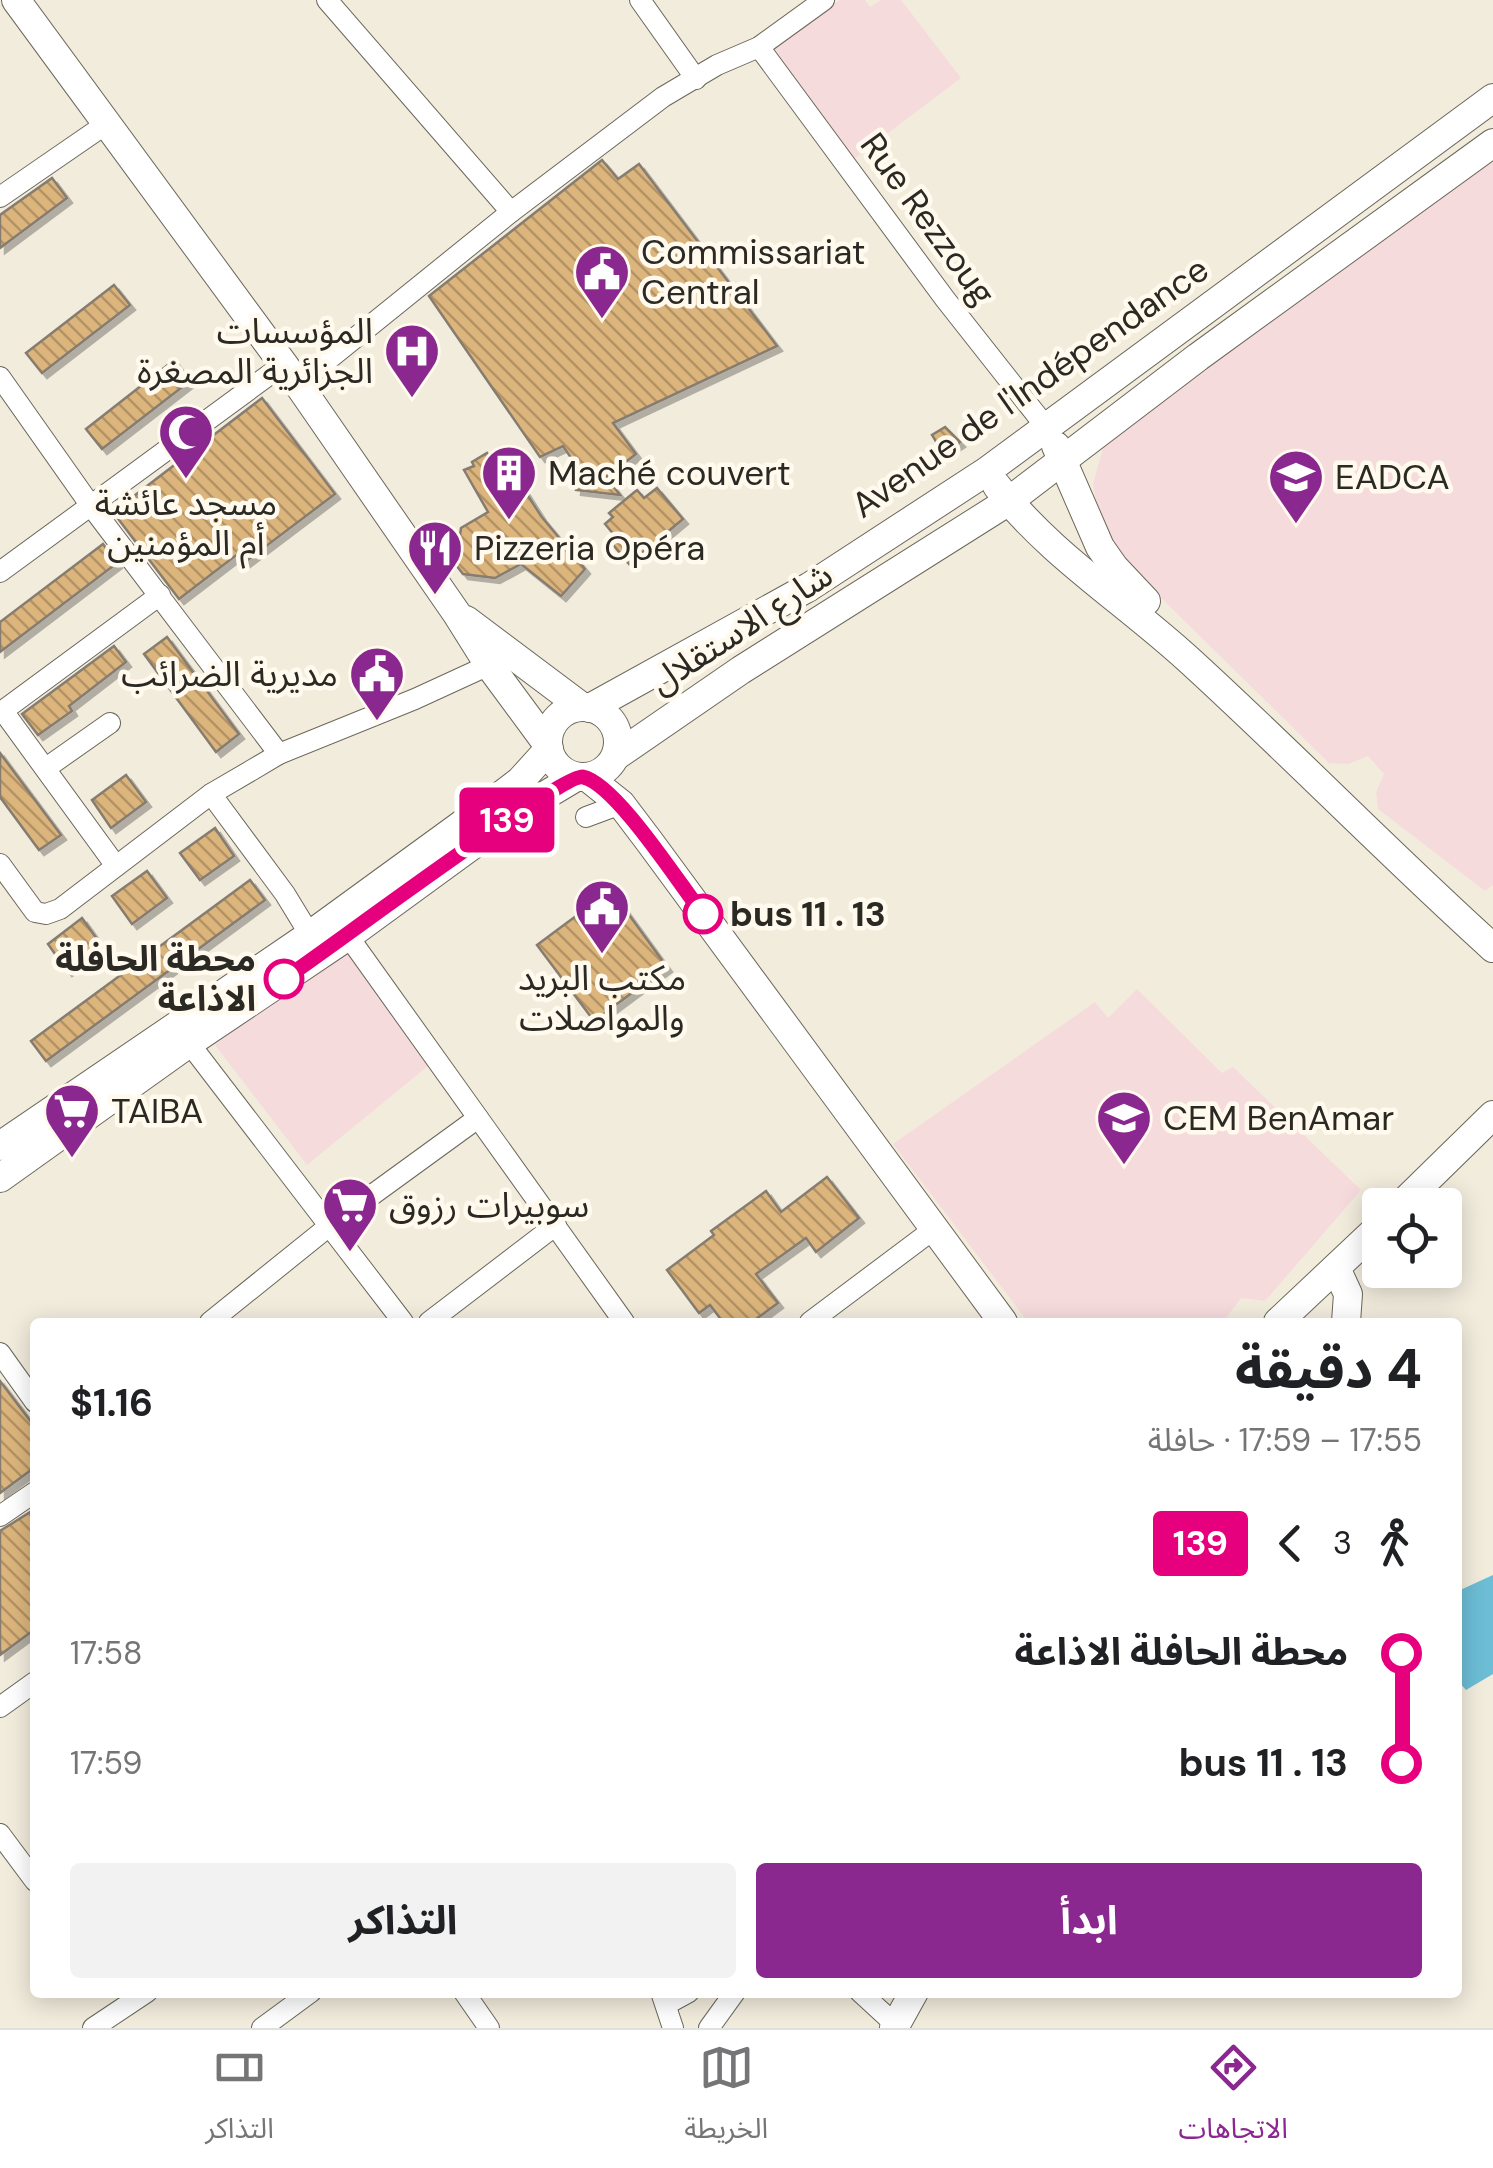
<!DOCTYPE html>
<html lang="ar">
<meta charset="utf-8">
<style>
:root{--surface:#fff;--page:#f2f2f2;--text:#202124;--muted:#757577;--line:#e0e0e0;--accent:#8b2890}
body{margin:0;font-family:"DM Sans","Noto Sans Arabic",sans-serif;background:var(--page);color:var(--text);direction:rtl;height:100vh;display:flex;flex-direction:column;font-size:38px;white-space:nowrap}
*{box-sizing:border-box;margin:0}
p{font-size:32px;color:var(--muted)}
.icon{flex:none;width:55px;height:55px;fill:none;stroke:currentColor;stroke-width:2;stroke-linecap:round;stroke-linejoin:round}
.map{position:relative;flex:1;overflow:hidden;direction:ltr}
.panel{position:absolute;left:30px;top:1318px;width:1432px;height:680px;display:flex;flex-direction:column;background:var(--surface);border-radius:10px;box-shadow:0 5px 25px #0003;direction:rtl}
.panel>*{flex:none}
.badge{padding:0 20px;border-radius:8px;font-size:35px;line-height:65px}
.buttons{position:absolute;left:1362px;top:1188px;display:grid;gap:20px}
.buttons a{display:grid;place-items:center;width:100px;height:100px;border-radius:10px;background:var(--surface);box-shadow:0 5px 25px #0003;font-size:50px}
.map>.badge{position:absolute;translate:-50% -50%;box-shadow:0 0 0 5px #fff}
.legs{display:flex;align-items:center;gap:15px;height:110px;padding:0 40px;font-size:32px}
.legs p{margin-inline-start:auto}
.head{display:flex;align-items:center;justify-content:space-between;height:170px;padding:0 40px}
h1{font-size:55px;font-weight:700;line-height:75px}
.cta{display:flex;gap:20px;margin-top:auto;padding:20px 40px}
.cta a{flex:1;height:115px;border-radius:10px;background:var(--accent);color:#fff;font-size:40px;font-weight:700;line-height:115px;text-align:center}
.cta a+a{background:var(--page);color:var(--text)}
ul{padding:0 40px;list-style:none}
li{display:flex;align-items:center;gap:35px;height:110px;font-size:38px}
li i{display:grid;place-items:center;width:15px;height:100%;margin:0 12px;background:currentColor}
li i::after{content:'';width:25px;height:25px;margin:-12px;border:8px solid;border-radius:50%;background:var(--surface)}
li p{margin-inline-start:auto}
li:first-child i{background:linear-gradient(#0000 50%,currentColor 0)}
li:last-child i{background:linear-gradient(currentColor 50%,#0000 0)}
.tab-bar{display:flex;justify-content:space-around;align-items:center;height:140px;border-top:2px solid var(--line);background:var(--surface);font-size:28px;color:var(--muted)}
.tab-bar a{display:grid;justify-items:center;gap:5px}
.tab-bar .on{color:var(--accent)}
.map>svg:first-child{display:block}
.education{fill:#f6dbdd}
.water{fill:#6cbdd5}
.building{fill:url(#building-back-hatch);stroke:#867c70;stroke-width:2.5;filter:url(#shadow)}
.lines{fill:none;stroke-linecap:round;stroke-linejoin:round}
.street-casing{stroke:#6c675a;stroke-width:22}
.secondary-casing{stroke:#6c675a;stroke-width:30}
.street{stroke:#fff;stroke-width:20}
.secondary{stroke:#fff;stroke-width:28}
.line-1-casing{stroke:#fff;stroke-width:22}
.line-1{stroke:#e6007e;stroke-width:15}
.stop-1-dot{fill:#fff;stroke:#e6007e;stroke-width:5}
.labels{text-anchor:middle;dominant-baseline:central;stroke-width:9;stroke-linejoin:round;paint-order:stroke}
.street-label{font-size:35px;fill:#2b2923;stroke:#fffaed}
.poi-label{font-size:35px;fill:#2b2923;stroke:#fffaed;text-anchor:start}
.stop-label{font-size:35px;font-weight:bold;fill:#2b2923;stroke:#fffaed;text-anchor:start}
</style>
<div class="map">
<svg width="1493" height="2028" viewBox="0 0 1493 2028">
<defs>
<pattern id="building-back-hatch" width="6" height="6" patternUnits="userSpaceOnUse" patternTransform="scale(2.5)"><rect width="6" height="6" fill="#dcb57c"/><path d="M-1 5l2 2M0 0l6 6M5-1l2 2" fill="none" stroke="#b39365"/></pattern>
<filter id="shadow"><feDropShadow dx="5" dy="5" stdDeviation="0" flood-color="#0004"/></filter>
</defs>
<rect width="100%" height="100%" fill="#f2ecdd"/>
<g class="education">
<path d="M840 0H865L870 7 881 0H901L961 78 851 161 770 47Z"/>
<path d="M1493 156V885L1485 891 1378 809 1376 792 1384 774 1368 756 1348 764 1329 763 1103 541 1093 484 1106 438Z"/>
<path d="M344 949 428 1066 307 1165 215 1045Z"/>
<path d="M1137 989 1222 1073 1233 1067 1361 1190 1265 1301 1241 1298 1223 1322H1028L893 1144 1095 1002 1108 1018Z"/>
</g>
<path class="water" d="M1493 1575V1674L1466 1690 1458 1681V1591Z"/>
<g class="building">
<path d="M602 160 618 179 639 164 777 346 613 423 636 454 606 477 620 495 576 490 578 468 563 446 540 457 429 296Z"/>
<path d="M52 178 67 198 0 248V215Z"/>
<path d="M114 285 130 305 42 373 26 353Z"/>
<path d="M174 360 190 381 102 449 86 429Z"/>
<path d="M262 398 335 494 245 562 239 553 179 599 113 512Z"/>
<path d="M945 427 960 442 943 453 932 435Z"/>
<path d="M499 450 541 516 585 569 561 596 521 564 495 578 463 574 456 565 461 528 488 512 464 470 474 466 472 462 487 453 490 457Z"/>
<path d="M657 488 683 519 629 564 610 541 615 536 605 524 613 517 609 513 637 490 644 498Z"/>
<path d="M103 544 117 563 0 652V622Z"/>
<path d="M167 637 239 734 216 752 144 654Z"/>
<path d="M114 646 126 662 69 706 72 711 38 735 22 714Z"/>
<path d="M0 753 61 835 39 850 0 797Z"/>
<path d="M126 775 146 802 111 828 92 800Z"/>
<path d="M215 828 234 856 200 880 180 853Z"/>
<path d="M147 871 167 898 132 924 112 896Z"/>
<path d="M250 880 265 900 46 1061 31 1041Z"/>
<path d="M611 890 667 967 594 1021 537 945Z"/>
<path d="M82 918 102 946 67 971 48 944Z"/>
<path d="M827 1177 859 1218 816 1252 806 1238 756 1274 778 1303 752 1322H723L710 1305 699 1313 667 1270 714 1235 711 1231 766 1191 781 1212Z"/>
<path d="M0 1381 35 1427V1467L0 1493Z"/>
<path d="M35 1509V1629L0 1655V1531Z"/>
</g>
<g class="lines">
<g class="street-casing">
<g id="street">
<path d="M327 0 511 212"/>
<path d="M640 0 696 79"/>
<path d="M759 47 945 299 1046 427"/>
<path d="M0 197 106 124"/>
<path d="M0 377 91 506 279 754"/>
<path d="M298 384 511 212 663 97 717 65 759 47 824 0"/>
<path d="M0 572 284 364"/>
<path d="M3 711 116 866"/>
<path d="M0 713 160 595"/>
<path d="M46 768 110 723"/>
<path d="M211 794 285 894 310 935"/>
<path d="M586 817 621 804"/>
<path d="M0 864 35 912 46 914 60 909 211 794 252 770 279 754 415 699 489 665"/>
<path d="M348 936 624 1322"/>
<path d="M189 1043 403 1322"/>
<path d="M210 1322 328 1227 478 1118"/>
<path d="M429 1322 556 1225"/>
<path d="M810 1322 934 1229"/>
<path d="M0 1353 35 1402"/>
<path d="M0 1516 35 1492"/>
<path d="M0 1707 35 1682"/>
<path d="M0 1834 35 1881"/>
<path d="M464 1992 489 2028"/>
<path d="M661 1992 673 2028"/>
<path d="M860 1992 896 2025"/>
<path d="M667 2004 689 1992"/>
<path d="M93 2028 147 1992"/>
<path d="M262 2028 311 1992"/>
<path d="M709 2028 735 1992"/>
</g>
</g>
<g class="secondary-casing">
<g id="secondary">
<path d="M16 0 298 384 457 614 489 665 548 745"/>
<path d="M1056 446 1100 547 1114 567 1146 601"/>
<path d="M997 486C1049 554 1126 602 1189 660 1292 754 1389 854 1493 948"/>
<path d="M466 620 582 707"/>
<circle cx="583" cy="742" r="35"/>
<path d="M590 708 809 587 987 471 1493 98"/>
<path d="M616 756 741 670 1009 501 1198 357 1493 143"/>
<path d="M587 777 621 804 649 841 1003 1322"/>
<path d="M0 1146 310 935 490 804 520 781 549 749"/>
<path d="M0 1178 189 1043 348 936 519 811 576 777"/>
<path d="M1401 1205 1493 1115"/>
<path d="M1336 1268 1348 1294 1346 1322"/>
<path d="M1278 1322 1380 1226"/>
<path d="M894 2028 914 1992"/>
</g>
</g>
<use href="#street" class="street"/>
<use href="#secondary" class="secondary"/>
</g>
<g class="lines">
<g class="line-1-casing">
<path id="line-1" d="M284 979C321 955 563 773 583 777 616 784 680 885 703 914"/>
</g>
<use href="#line-1" class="line-1"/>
</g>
<defs>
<g id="civic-pin" transform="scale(2.875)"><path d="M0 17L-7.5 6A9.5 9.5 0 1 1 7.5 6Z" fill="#8b2890" stroke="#fffaed"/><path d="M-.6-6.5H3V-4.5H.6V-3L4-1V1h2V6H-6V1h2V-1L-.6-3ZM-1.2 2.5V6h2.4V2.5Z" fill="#fff"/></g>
<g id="hospital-pin" transform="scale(2.875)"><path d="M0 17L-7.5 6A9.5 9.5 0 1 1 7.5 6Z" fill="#8b2890" stroke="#fffaed"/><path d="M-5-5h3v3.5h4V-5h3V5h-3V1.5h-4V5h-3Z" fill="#fff"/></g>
<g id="mosque-pin" transform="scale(2.875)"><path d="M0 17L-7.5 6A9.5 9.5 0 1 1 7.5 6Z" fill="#8b2890" stroke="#fffaed"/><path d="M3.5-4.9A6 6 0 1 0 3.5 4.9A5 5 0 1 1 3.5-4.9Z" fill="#fff"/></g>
<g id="building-pin" transform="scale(2.875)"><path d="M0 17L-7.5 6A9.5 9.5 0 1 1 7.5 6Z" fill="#8b2890" stroke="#fffaed"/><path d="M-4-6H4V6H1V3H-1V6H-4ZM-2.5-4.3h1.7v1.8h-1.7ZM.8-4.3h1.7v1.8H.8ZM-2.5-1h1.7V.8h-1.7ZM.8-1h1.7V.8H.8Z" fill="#fff"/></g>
<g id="university-pin" transform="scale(2.875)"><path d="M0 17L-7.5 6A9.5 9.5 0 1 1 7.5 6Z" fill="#8b2890" stroke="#fffaed"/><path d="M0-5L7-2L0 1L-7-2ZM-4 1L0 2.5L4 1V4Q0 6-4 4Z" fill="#fff"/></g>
<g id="restaurant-pin" transform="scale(2.875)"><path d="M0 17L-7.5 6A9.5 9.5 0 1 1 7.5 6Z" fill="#8b2890" stroke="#fffaed"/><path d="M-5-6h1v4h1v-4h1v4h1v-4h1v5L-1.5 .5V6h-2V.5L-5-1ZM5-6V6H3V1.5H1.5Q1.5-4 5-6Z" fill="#fff"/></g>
<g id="supermarket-pin" transform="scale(2.875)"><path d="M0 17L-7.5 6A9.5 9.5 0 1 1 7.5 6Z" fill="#8b2890" stroke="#fffaed"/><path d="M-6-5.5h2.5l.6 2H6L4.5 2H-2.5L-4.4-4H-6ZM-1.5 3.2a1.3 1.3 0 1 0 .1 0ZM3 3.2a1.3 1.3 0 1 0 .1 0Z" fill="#fff"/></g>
<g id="school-pin" transform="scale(2.875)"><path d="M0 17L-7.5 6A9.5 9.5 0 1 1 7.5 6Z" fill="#8b2890" stroke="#fffaed"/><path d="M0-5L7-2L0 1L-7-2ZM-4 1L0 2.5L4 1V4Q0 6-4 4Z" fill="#fff"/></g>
</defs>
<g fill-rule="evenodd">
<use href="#civic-pin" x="602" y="272"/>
<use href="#hospital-pin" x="412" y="351"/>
<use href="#mosque-pin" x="186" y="432"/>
<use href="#building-pin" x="509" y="473"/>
<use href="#university-pin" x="1296" y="477"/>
<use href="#restaurant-pin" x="435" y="548"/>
<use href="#civic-pin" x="377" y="674"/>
<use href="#civic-pin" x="602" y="907"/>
<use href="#supermarket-pin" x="72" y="1111"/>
<use href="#school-pin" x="1124" y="1118"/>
<use href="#supermarket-pin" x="350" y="1205"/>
</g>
<g class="stop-1-dot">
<circle cx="703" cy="914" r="18"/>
<circle cx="284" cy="979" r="18"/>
</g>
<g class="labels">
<g class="street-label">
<text transform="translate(928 219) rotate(54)">Rue Rezzoug</text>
<text transform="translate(1030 387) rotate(-35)">Avenue de l'Indépendance</text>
<text transform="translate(741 628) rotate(-33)">شارع الاستقلال</text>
</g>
<g class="poi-label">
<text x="641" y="252">Commissariat<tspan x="641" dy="40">Central</tspan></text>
<text x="373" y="331" text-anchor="end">المؤسسات<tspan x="373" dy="40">الجزائرية المصغرة</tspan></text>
<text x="548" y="473">Maché couvert</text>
<text x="1335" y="477">EADCA</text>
<text x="186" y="503" text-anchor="middle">مسجد عائشة<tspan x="186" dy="40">أم المؤمنين</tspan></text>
<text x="474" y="548">Pizzeria Opéra</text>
<text x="338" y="674" text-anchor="end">مديرية الضرائب</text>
<text x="602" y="978" text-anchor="middle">مكتب البريد<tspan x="602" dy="40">والمواصلات</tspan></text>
<text x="111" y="1111">TAIBA</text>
<text x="1163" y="1118">CEM BenAmar</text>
<text x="389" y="1205">سوبيرات رزوق</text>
</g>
<g class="stop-label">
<text x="730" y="914">bus 11 . 13</text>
<text x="256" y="959" text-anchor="end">محطة الحافلة<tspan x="256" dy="40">الاذاعة</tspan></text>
</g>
</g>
</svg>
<div class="buttons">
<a><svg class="icon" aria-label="locate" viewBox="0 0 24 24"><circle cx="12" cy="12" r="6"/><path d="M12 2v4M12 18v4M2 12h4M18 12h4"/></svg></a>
</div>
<b class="badge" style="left:507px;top:820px;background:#e6007e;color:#fff">139</b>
<section class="panel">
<div class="head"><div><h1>4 دقيقة</h1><p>17:55 – 17:59 · حافلة</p></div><b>$1.16</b></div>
<div class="legs"><svg class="icon" aria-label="walk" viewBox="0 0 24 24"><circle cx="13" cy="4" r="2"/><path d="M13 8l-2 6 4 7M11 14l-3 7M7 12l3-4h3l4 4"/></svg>3<svg class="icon" aria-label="back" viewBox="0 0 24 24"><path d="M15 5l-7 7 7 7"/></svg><b class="badge" style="background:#e6007e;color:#fff">139</b></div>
<ul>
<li><i style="color:#e6007e"></i><b>محطة الحافلة الاذاعة</b><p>17:58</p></li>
<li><i style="color:#e6007e"></i><b>bus 11 . 13</b><p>17:59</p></li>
</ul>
<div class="cta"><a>ابدأ</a><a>التذاكر</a></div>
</section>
</div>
<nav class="tab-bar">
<a class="on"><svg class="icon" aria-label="directions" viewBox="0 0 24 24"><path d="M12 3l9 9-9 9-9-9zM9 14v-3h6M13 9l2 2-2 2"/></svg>الاتجاهات</a>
<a><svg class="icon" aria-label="map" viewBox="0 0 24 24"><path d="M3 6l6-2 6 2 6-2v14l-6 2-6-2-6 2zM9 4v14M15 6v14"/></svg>الخريطة</a>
<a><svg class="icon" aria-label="tickets" viewBox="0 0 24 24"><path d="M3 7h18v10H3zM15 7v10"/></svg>التذاكر</a>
</nav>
